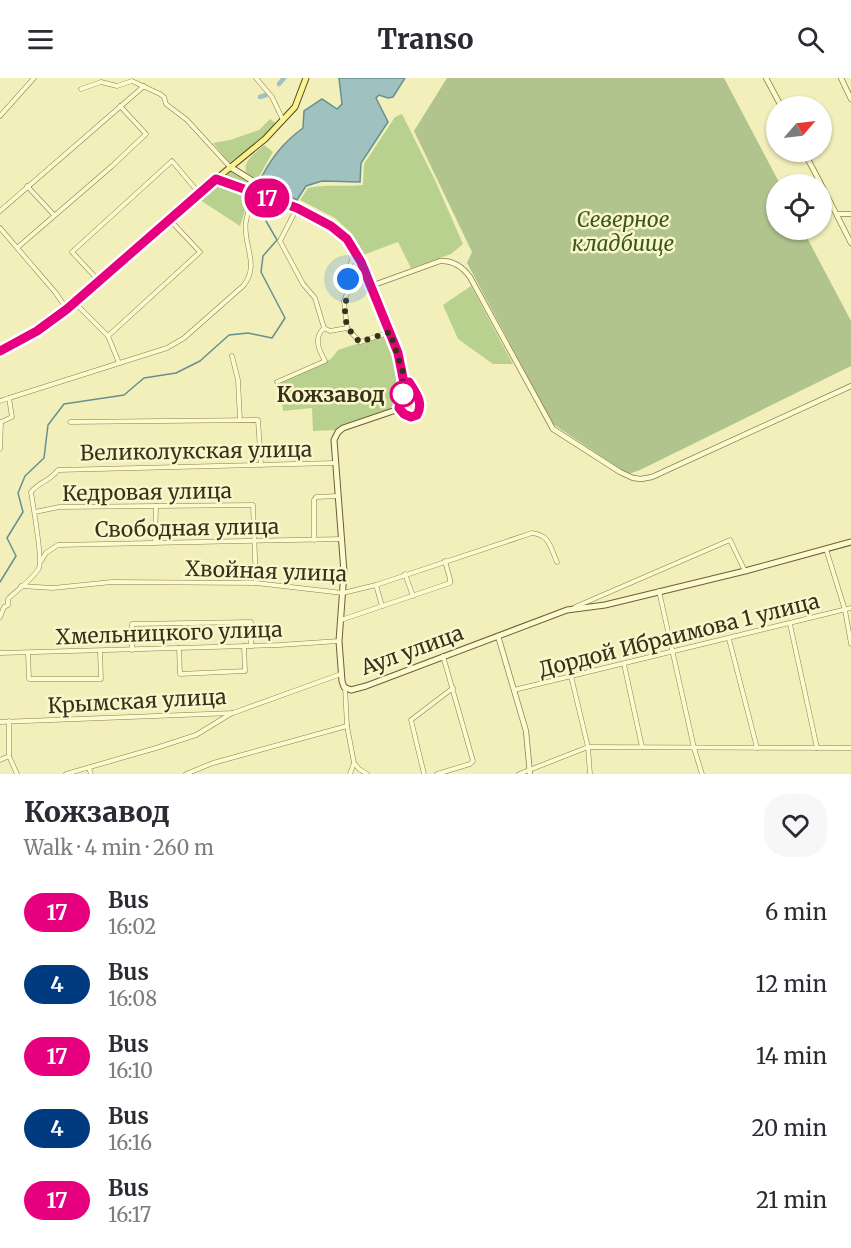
<!DOCTYPE html>
<meta charset="utf-8">
<style>
:root{--surface:#fff;--page:#f7f7f7;--text:#2b2b33;--muted:#7c7c81}
body{margin:0;font-family:Merriweather,serif;background:var(--page);color:var(--text);height:100vh;display:flex;flex-direction:column;font-size:22px;white-space:nowrap}
*{box-sizing:border-box;margin:0}
p{font-size:20px;color:var(--muted)}
.icon{flex:none;width:33px;height:33px;fill:none;stroke:currentColor;stroke-width:2;stroke-linecap:round;stroke-linejoin:round}
.map{position:relative;height:696px;overflow:hidden}
.details{display:flex;flex-direction:column;background:var(--surface);flex:1}
.details>*{flex:none}
.badge{padding:0 12px;border-radius:20px;font-size:21px;line-height:39px}
.needle{width:39px;rotate:62deg}
.tools{position:absolute;left:766px;top:18px;display:grid;gap:12px}
.tools a{display:grid;place-items:center;width:66px;height:66px;border-radius:50%;background:var(--surface);box-shadow:0 2px 4px #0004;font-size:30px}
.you{position:absolute;width:30px;height:30px;margin:-15px;border:4px solid #fff;border-radius:50%;background:#1a73e8;box-shadow:0 0 0 9px #1a73e833}
.map>.badge{position:absolute;translate:-50% -50%;box-shadow:0 0 0 3px #fff}
.round{display:grid;place-items:center;flex:none;width:63px;height:63px;border-radius:24px;background:var(--page)}
.head{display:flex;align-items:center;justify-content:space-between;height:102px;padding:0 24px}
h1{font-size:28px;font-weight:800;line-height:45px}
ul{padding:0;list-style:none}
li{display:flex;align-items:center;gap:18px;height:72px;padding:0 24px}
li div{flex:1}
li b{display:block;font-size:22px}
li em{font-style:normal}
li .badge{min-width:66px;font-weight:700;text-align:center}
header{display:flex;justify-content:space-between;align-items:center;height:78px;padding:0 24px;background:var(--surface);font-size:27px;font-weight:800}
.map>svg:first-child{display:block}
.green{fill:#b9d18e}
.cemetery{fill:#b1c48e}
.water{fill:#9fc2c0;stroke:#669090;stroke-width:1.5}
.lines{fill:none;stroke-linecap:round;stroke-linejoin:round}
.stream{stroke:#669090;stroke-width:1.5}
.canal{stroke:#9fc2c0;stroke-width:4.5}
.minor-casing{stroke:#8a7e53;stroke-width:5}
.tertiary-casing{stroke:#8a7e53;stroke-width:6}
.secondary-casing{stroke:#6c5e37;stroke-width:7}
.primary-casing{stroke:#574928;stroke-width:7}
.minor{stroke:#fcface;stroke-width:4}
.tertiary{stroke:#fcface;stroke-width:4.5}
.secondary{stroke:#fcface;stroke-width:5}
.primary{stroke:#faf38d;stroke-width:5}
.line-casing{stroke:#fff;stroke-width:14}
.line{stroke:#e6007e;stroke-width:9}
.walk{stroke:#38301a;stroke-width:6;stroke-dasharray:0 10.8}
.stop-dot{fill:#fff;stroke:#e6007e;stroke-width:3}
.labels{text-anchor:middle;dominant-baseline:central;stroke-width:5;stroke-linejoin:round;paint-order:stroke}
.park-label{font-size:21px;font-style:italic;fill:#3b561e;stroke:#f9f7cb}
.stop-label{font-size:21px;font-weight:bold;fill:#38301a;stroke:#f9f7cb;text-anchor:end}
.street-label{font-size:21px;fill:#38301a;stroke:#f9f7cb}
</style>
<header><svg class="icon" aria-label="menu" viewBox="0 0 24 24"><path d="M4 6h16M4 12h16M4 18h16"/></svg>Transo<svg class="icon" aria-label="search" viewBox="0 0 24 24"><circle cx="10" cy="10" r="6"/><path d="M15 15l6 6"/></svg></header>
<div class="map">
<svg width="851" height="696" viewBox="0 0 851 696">
<rect width="100%" height="100%" fill="#f2efba"/>
<g class="green">
<path d="M402 36 434 100 463 166 451 176 411 190 398 164 363 177 350 154 335 140 300 122 308 110C326 106 344 109 363 107L364 86 395 39Z"/>
<path d="M270 41 277 46 262 61 229 85 213 65 230 62 259 52Z"/>
<path d="M264 67 273 74 257 102 246 94C243 82 256 75 264 67Z"/>
<path d="M230 93 254 108V111L224 102Z"/>
<path d="M217 107 249 121 240 148 200 122Z"/>
<path d="M471 208 513 286H493L458 261 443 227Z"/>
<path d="M387 256C395 280 400 302 394 327L389 331 344 346 336 352 313 353 312 330 283 333 280 303 331 281 338 272Z"/>
</g>
<path class="cemetery" d="M447 0H724L780 106H777V152H803L851 243V288L640 392 628 396 553 346 467 185 472 174 414 53Z"/>
<path class="water" d="M339 0H405L393 19 388 20 379 17 376 20 388 44 361 85 360 104 322 103 306 108 297 122C283 117 272 109 262 98 273 78 284 64 303 50L304 33 322 21 337 31 342 26Z"/>
<g class="lines">
<path class="stream" d="M0 504 16 478 7 460 23 434 18 415 25 398 44 380 48 347 64 326 124 317 144 300 176 295 200 283 229 257 248 255 272 260 285 240 261 194 263 178 277 162 266 143V129"/>
<g class="canal">
<path d="M279 6 284 0"/>
<path d="M260 19 266 17"/>
</g>
<g class="minor-casing">
<g id="minor">
<path d="M256 0 272 19 283 42"/>
<path d="M81 11 101 4 117 8 132 3 160 16 164 19 166 26 187 42 230 89"/>
<path d="M0 38 34 0"/>
<path d="M27 108 54 137"/>
<path d="M297 130 280 163 303 206 315 220 324 250 330 253 347 250 360 264 390 254"/>
<path d="M0 133 144 8"/>
<path d="M0 150 55 214 67 231"/>
<path d="M17 170 112 88 146 56 120 28"/>
<path d="M99 203 72 174 172 83 199 115"/>
<path d="M75 225 108 258 119 285"/>
<path d="M347 250 344 223 348 213 349 190 353 179 357 176"/>
<path d="M108 258 200 174 169 141"/>
<path d="M232 278 238 302 240 342"/>
<path d="M277 304 325 283C319 272 313 260 324 250"/>
<path d="M0 323 9 320"/>
<path d="M399 330 404 336 411 340 417 337C426 322 411 307 403 294"/>
<path d="M70 344 258 342 261 387"/>
<path d="M0 371 1 344 12 339 9 320 167 270 184 260 243 208C261 187 242 166 246 143 248 131 255 118 258 107"/>
<path d="M35 434 59 429 253 427 256 505"/>
<path d="M314 462V422L316 419 338 418"/>
<path d="M155 465 156 428"/>
<path d="M826 471 845 532 851 566"/>
<path d="M41 483 46 475 58 467 342 461"/>
<path d="M405 496 413 518"/>
<path d="M376 507 382 528"/>
<path d="M21 508 53 510 112 504 256 505 343 515 376 507 532 455C550 457 550 469 557 484"/>
<path d="M659 513 694 670 702 696"/>
<path d="M575 529 730 462 745 493"/>
<path d="M0 539 4 529 8 527V521C16 513 34 500 39 490 43 483 33 427 31 414 40 403 49 404 58 392L335 385"/>
<path d="M341 542 450 505V501L445 483"/>
<path d="M790 546 817 670"/>
<path d="M729 561 757 670"/>
<path d="M179 570 180 596 245 593 244 568"/>
<path d="M132 572V546L251 544V568"/>
<path d="M0 575 279 567 339 563"/>
<path d="M28 575 29 601H101L100 573"/>
<path d="M624 586 642 669"/>
<path d="M571 598 588 669 590 696"/>
<path d="M345 609 347 648 354 685 350 696"/>
<path d="M514 612 851 530"/>
<path d="M9 643V678L17 696"/>
<path d="M0 644 233 635 341 596"/>
<path d="M0 682 9 678"/>
<path d="M354 685 359 691 367 696"/>
<path d="M89 690 91 696"/>
<path d="M66 696 156 670 196 657 232 635"/>
<path d="M186 696 213 685 347 648"/>
<path d="M424 696 411 642 453 610"/>
<path d="M437 696 470 686 473 683 443 578"/>
<path d="M519 696 588 669 851 670"/>
</g>
</g>
<g class="tertiary-casing">
<g id="tertiary">
<path d="M766 0 781 28"/>
<path d="M841 0 851 21"/>
<path d="M804 74 821 106"/>
<path d="M822 108 851 165"/>
<path d="M838 136H851"/>
<path d="M371 208 440 183C453 182 462 188 470 199L553 351 620 394 633 400 641 401 652 399 851 308"/>
<path d="M498 558 526 653 530 696"/>
</g>
</g>
<g class="secondary-casing">
<g id="secondary">
<path d="M230 89C252 102 274 117 297 130 314 139 333 146 347 161 365 182 403 279 404 306 405 315 402 325 396 332L343 350 338 354 334 362 344 494 339 563 342 603 344 609 351 612 366 608 567 532 605 527 745 493 851 464"/>
<path d="M216 101 287 127"/>
</g>
</g>
<g class="primary-casing">
<path id="primary" d="M0 273 37 253 67 231 199 115 265 61 295 29 306 0"/>
</g>
<use href="#minor" class="minor"/>
<use href="#tertiary" class="tertiary"/>
<use href="#secondary" class="secondary"/>
<use href="#primary" class="primary"/>
</g>
<g class="lines">
<g class="line-casing">
<path id="line" d="M0 273 37 253 67 231 216 101 297 130 331 148 347 161 361 184 398 275 404 305 399 330 404 336 411 339 417 337C424 325 416 315 409 304"/>
</g>
<use href="#line" class="line"/>
<path class="walk" d="M348 201C348 228 336 242 360 264L390 254 403 294V316"/>
</g>
<circle class="stop-dot" cx="403" cy="316" r="12"/>
<g class="labels">
<g class="park-label">
<text x="623" y="141">Северное<tspan x="623" dy="24">кладбище</tspan></text>
</g>
<g class="stop-label">
<text x="385" y="316">Кожзавод</text>
</g>
<g class="street-label">
<text transform="translate(196 373) rotate(-1)">Великолукская улица</text>
<text transform="translate(147 414) rotate(-1)">Кедровая улица</text>
<text transform="translate(187 450) rotate(-1)">Свободная улица</text>
<text transform="translate(266 493) rotate(2)">Хвойная улица</text>
<text transform="translate(169 555) rotate(-2)">Хмельницкого улица</text>
<text transform="translate(679 557) rotate(-14)">Дордой Ибраимова 1 улица</text>
<text transform="translate(412 572) rotate(-20)">Аул улица</text>
<text transform="translate(137 623) rotate(-3)">Крымская улица</text>
</g>
</g>
</svg>
<div class="tools">
<a><svg class="needle" viewBox="-14 -14 28 28"><path d="M0-13l5 13h-10z" fill="#e53935"/><path d="M0 13l5-13h-10z" fill="#7c7c81"/></svg></a>
<a><svg class="icon" aria-label="locate" viewBox="0 0 24 24"><circle cx="12" cy="12" r="6"/><path d="M12 2v4M12 18v4M2 12h4M18 12h4"/></svg></a>
</div>
<div class="you" style="left:348px;top:201px"></div>
<b class="badge" style="left:267px;top:120px;background:#e6007e;color:#fff">17</b>
</div>
<section class="details">
<div class="head"><div><h1>Кожзавод</h1><p>Walk · 4 min · 260 m</p></div><a class="round"><svg class="icon" aria-label="heart" viewBox="0 0 24 24"><path d="M12 20l-8-8c-3-5 5-10 8-4 3-6 11-1 8 4z"/></svg></a></div>
<ul>
<li><span class="badge" style="background:#e6007e;color:#fff">17</span><div><b>Bus</b><p>16:02</p></div><em>6 min</em></li>
<li><span class="badge" style="background:#003b80;color:#fff">4</span><div><b>Bus</b><p>16:08</p></div><em>12 min</em></li>
<li><span class="badge" style="background:#e6007e;color:#fff">17</span><div><b>Bus</b><p>16:10</p></div><em>14 min</em></li>
<li><span class="badge" style="background:#003b80;color:#fff">4</span><div><b>Bus</b><p>16:16</p></div><em>20 min</em></li>
<li><span class="badge" style="background:#e6007e;color:#fff">17</span><div><b>Bus</b><p>16:17</p></div><em>21 min</em></li>
</ul>
</section>
